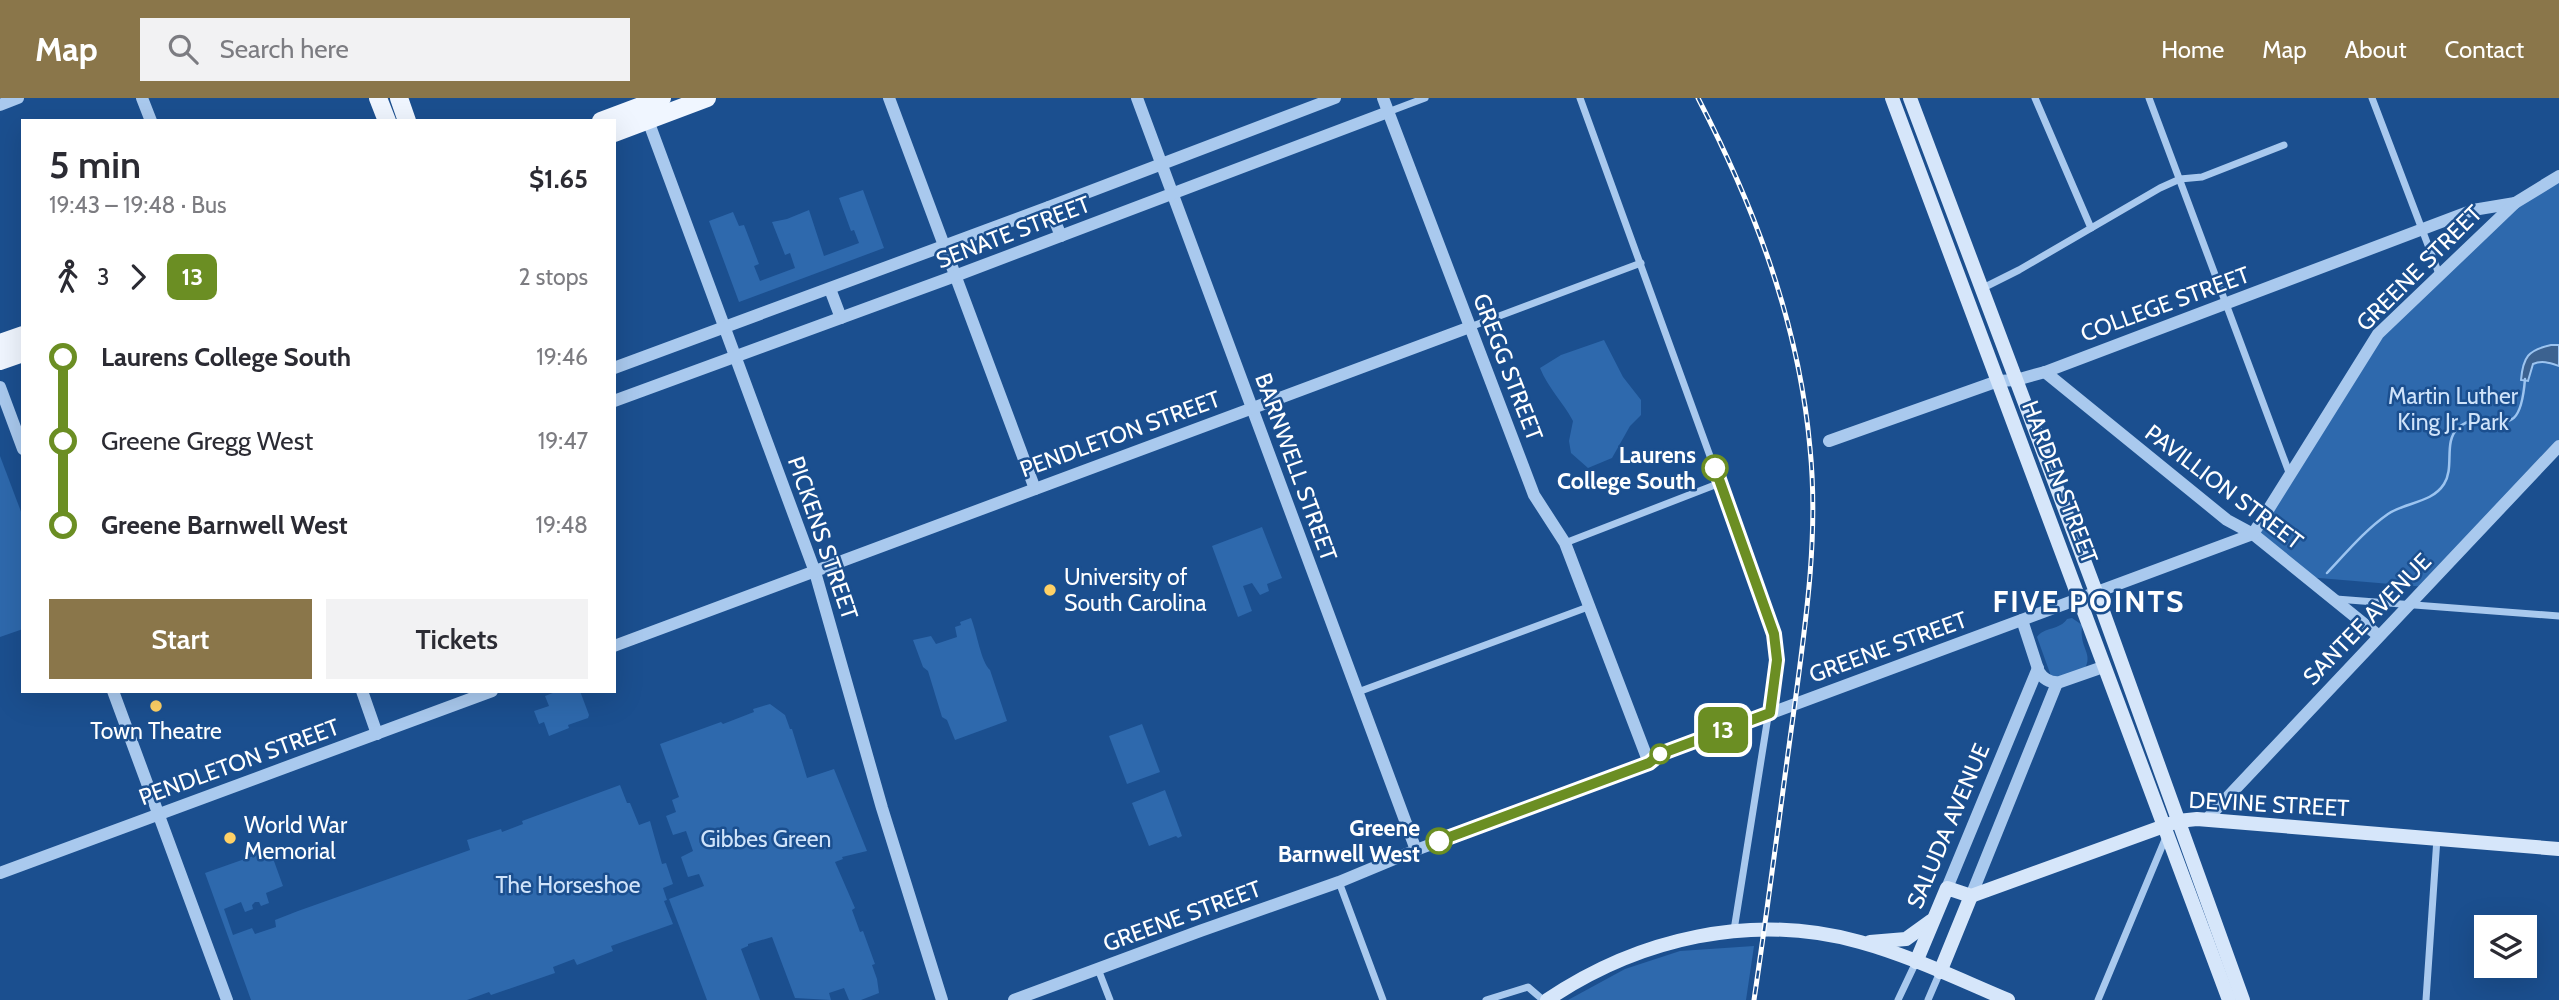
<!DOCTYPE html>
<meta charset="utf-8">
<style>
:root{--surface:#fff;--page:#f2f2f3;--text:#2b2b33;--muted:#7c7c81;--accent:#8a764a}
body{margin:0;font-family:Cabin,sans-serif;background:var(--page);color:var(--text);height:100vh;display:flex;flex-direction:column;font-size:26px;white-space:nowrap}
*{box-sizing:border-box;margin:0}
p{font-size:23px;color:var(--muted)}
.icon{flex:none;width:38px;height:38px;fill:none;stroke:currentColor;stroke-width:2;stroke-linecap:round;stroke-linejoin:round}
.map{position:relative;flex:1;overflow:hidden}
.panel{position:absolute;left:21px;top:21px;width:595px;height:574px;display:flex;flex-direction:column;background:var(--surface);border-radius:0px;box-shadow:0 7px 28px #0002}
.panel>*{flex:none}
.badge{padding:0 14px;border-radius:10px;font-size:24px;line-height:46px}
.tools{position:absolute;left:2474px;top:817px;display:grid;gap:14px}
.tools a{display:grid;place-items:center;width:63px;height:63px;border-radius:0px;background:var(--surface);box-shadow:0 7px 28px #0002;font-size:35px}
.map>.badge{position:absolute;translate:-50% -50%;box-shadow:0 0 0 4px #fff}
.legs{display:flex;align-items:center;gap:10px;height:77px;padding:0 28px;font-size:23px}
.legs p{margin-inline-start:auto}
.headline{display:flex;align-items:center;justify-content:space-between;height:119px;padding:0 28px}
h1{font-size:38px;font-weight:600;line-height:52px}
.action{display:flex;gap:14px;margin-top:auto;padding:14px 28px}
.action a{flex:1;height:80px;border-radius:0px;background:var(--accent);color:#fff;font-size:28px;font-weight:600;line-height:80px;text-align:center}
.action a+a{background:var(--page);color:var(--text)}
ul{padding:0 28px;list-style:none}
li{display:flex;align-items:center;gap:24px;height:84px;font-size:26px}
li i{display:grid;place-items:center;width:10px;height:100%;margin:0 9px;background:currentColor}
li i::after{content:'';width:18px;height:18px;margin:-9px;border:5px solid;border-radius:50%;background:var(--surface)}
li p{margin-inline-start:auto}
li:first-child i{background:linear-gradient(#0000 50%,currentColor 0)}
li:last-child i{background:linear-gradient(currentColor 50%,#0000 0)}
header{display:flex;align-items:center;gap:42px;box-sizing:border-box;height:98px;padding:0 35px;background:var(--accent);color:#fff}
header strong{font-size:33px}
nav{display:flex;gap:38px;margin-inline-start:auto;font-size:24px}
.search{width:490px;height:63px;background:var(--page);display:flex;align-items:center;gap:18px;box-sizing:border-box;padding:0 24px;border-radius:0px;color:var(--muted);font-size:26px}
.map>svg:first-child{display:block}
.green{fill:#2e69ad}
.water{fill:#3c6290;stroke:#9cc4f0;stroke-width:2}
.lines{fill:none;stroke-linecap:round;stroke-linejoin:round}
.stream{stroke:#9cc4f0;stroke-width:2.5}
.minor{stroke:#a9c9ee;stroke-width:7}
.tertiary{stroke:#a9c9ee;stroke-width:12}
.secondary{stroke:#d6e6fa;stroke-width:14}
.primary{stroke:#f0f6ff;stroke-width:18}
.rail-casing{stroke:#fff;stroke-width:5}
.rail{stroke:#1b4f8f;stroke-width:2.5;stroke-dasharray:8;stroke-linecap:butt}
.line-1-casing{stroke:#fff;stroke-width:16}
.line-1{stroke:#6b8e23;stroke-width:10}
.stop-1-dot{fill:#fff;stroke:#6b8e23;stroke-width:3.5}
.poi-dot{fill:#ffd166;stroke:#1b4f8f;stroke-width:2.5}
.labels{text-anchor:middle;dominant-baseline:central;stroke-width:5;stroke-linejoin:round;paint-order:stroke}
.street-label{font-size:23px;fill:#fff;stroke:#1b4f8f}
.park-label{font-size:23px;fill:#cfe3fa;stroke:#1b4f8f}
.stop-label{font-size:23px;font-weight:bold;fill:#fff;stroke:#1b4f8f;text-anchor:end}
.poi-label{font-size:23px;fill:#fff;stroke:#1b4f8f;text-anchor:start}
.district-label{font-size:30px;font-weight:bold;letter-spacing:2px;fill:#fff;stroke:#1b4f8f}
</style>
<header>
<strong>Map</strong>
<div class="search"><svg class="icon" aria-label="search" viewBox="0 0 24 24"><circle cx="10" cy="10" r="6"/><path d="M15 15l6 6"/></svg>Search here</div>
<nav><a>Home</a><a>Map</a><a>About</a><a>Contact</a></nav>
</header>
<div class="map">
<svg width="2559" height="902" viewBox="0 0 2559 902">
<rect width="100%" height="100%" fill="#1b4f8f"/>
<g class="green">
<path d="M2559 78V348L2426 489 2307 479 2253 436 2378 236 2515 105Z"/>
<path d="M863 92 884 150 739 204 709 123 733 114 739 128 744 127 759 166 754 168 760 183 795 170 790 155 785 157 772 124 787 121 809 112 824 158 859 145 854 132 851 133 839 100Z"/>
<path d="M1604 242 1623 279 1641 302V317L1630 328 1612 360 1588 370 1571 355 1569 343 1573 323C1563 304 1548 290 1540 270L1561 257Z"/>
<path d="M0 358 23 419V531L0 539Z"/>
<path d="M1262 429 1282 480 1267 486 1269 493 1260 497 1252 485 1243 488 1252 513 1238 519 1212 448Z"/>
<path d="M971 520C977 535 981 564 990 572L1007 623 955 642 947 622 942 619 928 573 923 569 913 542 931 538 936 546 957 539 955 529 961 527 960 524Z"/>
<path d="M2072 520 2082 527C2082 531 2081 535 2082 539 2083 551 2092 558 2085 570L2058 580 2051 578 2037 539C2044 529 2060 532 2067 521Z"/>
<path d="M558 593H580L589 617 588 620 568 627 569 630 549 638 544 624 539 626 534 613 549 608 545 598Z"/>
<path d="M770 606 785 617 790 631H792L807 680 834 671 867 753 842 759 843 761 835 764 855 810 852 812 860 834 863 833 875 866 872 867 877 881 879 895 861 902H849L844 890 829 895 831 902 795 900 772 839 748 846V848L741 851 760 902H707L669 801 704 788 699 776 688 779 681 759 693 753 686 733 673 737 666 718 676 714 672 702 679 699 660 646 721 624 723 626 754 614 753 611Z"/>
<path d="M1142 626 1160 674 1127 686 1109 638Z"/>
<path d="M620 687 627 705H630L639 727 650 723 662 766 666 765 673 786 663 790 667 802 664 803 673 826 611 848 613 853 577 867 574 861 553 869 555 875 491 897 489 894 467 902H251L205 775 270 752 283 788 266 795 269 805 261 808 259 804H255L252 807 253 811 245 814 241 804 224 811 233 837 252 830 255 836 276 829 275 822 298 813 470 752 467 742 501 731 502 734 523 726 522 723Z"/>
<path d="M1165 692 1182 738 1178 740 1176 738 1149 748 1132 705Z"/>
<path d="M1754 848 1746 902H1568L1625 871 1680 853Z"/>
</g>
<path class="water" d="M2551 247H2559V268C2550 265 2542 262 2533 266L2528 283 2521 282C2523 259 2528 252 2551 247Z"/>
<g class="lines">
<path class="stream" d="M2327 475C2346 455 2365 432 2388 416 2406 404 2432 405 2444 386 2455 369 2443 344 2458 330 2490 302 2519 357 2525 281"/>
<g class="minor">
<path d="M1580 0 1767 515 1774 536 1777 562 1734 832"/>
<path d="M2035 0 2091 130"/>
<path d="M2149 0 2290 377"/>
<path d="M2372 0 2439 176"/>
<path d="M1388 14 1425 0"/>
<path d="M1981 191 2019 172 2160 90 2180 81 2202 79 2284 47"/>
<path d="M1470 229 1641 165"/>
<path d="M1565 445 1720 385"/>
<path d="M2336 501 2559 518"/>
<path d="M1358 594 1588 509"/>
<path d="M1339 784 1383 902"/>
<path d="M1098 871 1110 902"/>
<path d="M1486 902 1528 889 1543 902"/>
<path d="M1898 902 1916 864"/>
<path d="M1928 902 1940 874"/>
<path d="M2098 902 2166 739"/>
<path d="M2426 902 2437 740"/>
</g>
<g class="tertiary">
<path d="M142 0 151 23"/>
<path d="M889 0 1035 391"/>
<path d="M1137 0 1416 752"/>
<path d="M1383 0 1534 397 1565 445 1649 665"/>
<path d="M0 7 18 0"/>
<path d="M646 17 815 474 882 710 942 902"/>
<path d="M1049 109 1061 138"/>
<path d="M830 191 841 220"/>
<path d="M614 270 1049 109 1335 0"/>
<path d="M2045 274 2227 422 2253 436 2379 538"/>
<path d="M0 289 23 351"/>
<path d="M614 303 955 178 1388 14"/>
<path d="M1829 343 1998 283 2016 282 2045 274 2473 112 2515 105"/>
<path d="M2022 522 2039 574C2044 582 2051 585 2060 584L2103 569"/>
<path d="M614 548 1470 229"/>
<path d="M113 593 227 902"/>
<path d="M362 593 377 636"/>
<path d="M2206 722 2559 348"/>
<path d="M0 775 492 593"/>
<path d="M1947 790 2038 570"/>
<path d="M1971 798 2057 585"/>
<path d="M1014 902 1200 833 1339 784 1416 752 1649 665 1660 656 1677 650 2253 436 2378 236 2515 105 2559 78"/>
</g>
<g class="secondary">
<path d="M1892 0 2229 902"/>
<path d="M1910 0 2096 494 2243 902"/>
<path d="M1870 844 1906 841 1931 823"/>
<path d="M1916 864 1947 790 1971 798 2178 723 2197 721 2559 751"/>
<path d="M1940 874 1971 798"/>
<path d="M1547 902C1639 840 1752 814 1860 844 1911 858 1960 882 2008 902"/>
</g>
<g class="primary">
<path d="M378 0 387 23"/>
<path d="M399 0 407 23"/>
<path d="M601 23 662 0"/>
<path d="M614 35 707 0"/>
<path d="M0 245 23 237"/>
<path d="M0 263 23 255"/>
</g>
<g class="rail-casing">
<path id="rail" d="M1698 0C1755 110 1799 226 1810 350 1819 440 1805 530 1793 619 1780 713 1768 808 1754 902"/>
</g>
<use href="#rail" class="rail"/>
</g>
<g class="lines">
<g class="line-1-casing">
<path id="line-1" d="M1439 743 1649 665 1660 656 1770 615 1777 562 1774 536 1715 370"/>
</g>
<use href="#line-1" class="line-1"/>
</g>
<g class="stop-1-dot">
<circle cx="1715" cy="370" r="12"/>
<circle cx="1660" cy="656" r="9"/>
<circle cx="1439" cy="743" r="12"/>
</g>
<g class="poi-dot">
<circle cx="1050" cy="492" r="7"/>
<circle cx="156" cy="608" r="7"/>
<circle cx="230" cy="740" r="7"/>
</g>
<g class="labels">
<g class="street-label">
<text transform="translate(1013 134) rotate(-21)">SENATE STREET</text>
<text transform="translate(2419 170) rotate(-45)">GREENE STREET</text>
<text transform="translate(2165 206) rotate(-20)">COLLEGE STREET</text>
<text transform="translate(1508 269) rotate(69)">GREGG STREET</text>
<text transform="translate(1120 336) rotate(-20)">PENDLETON STREET</text>
<text transform="translate(1296 369) rotate(70)">BARNWELL STREET</text>
<text transform="translate(2060 384) rotate(69)">HARDEN STREET</text>
<text transform="translate(2224 389) rotate(37)">PAVILLION STREET</text>
<text transform="translate(823 440) rotate(71)">PICKENS STREET</text>
<text transform="translate(2367 521) rotate(-46)">SANTEE AVENUE</text>
<text transform="translate(1888 549) rotate(-20)">GREENE STREET</text>
<text transform="translate(239 664) rotate(-20)">PENDLETON STREET</text>
<text transform="translate(2269 706) rotate(3)">DEVINE STREET</text>
<text transform="translate(1948 728) rotate(-67)">SALUDA AVENUE</text>
<text transform="translate(1182 818) rotate(-20)">GREENE STREET</text>
</g>
<g class="park-label">
<text x="2453" y="298">Martin Luther<tspan x="2453" dy="26">King Jr. Park</tspan></text>
<text x="766" y="741">Gibbes Green</text>
<text x="568" y="787">The Horseshoe</text>
</g>
<g class="stop-label">
<text x="1696" y="357">Laurens<tspan x="1696" dy="26">College South</tspan></text>
<text x="1420" y="730">Greene<tspan x="1420" dy="26">Barnwell West</tspan></text>
</g>
<g class="poi-label">
<text x="1064" y="479">University of<tspan x="1064" dy="26">South Carolina</tspan></text>
<text x="156" y="633" text-anchor="middle">Town Theatre</text>
<text x="244" y="727">World War<tspan x="244" dy="26">Memorial</tspan></text>
</g>
<g class="district-label">
<text x="2089" y="503">FIVE POINTS</text>
</g>
</g>
</svg>
<div class="tools">
<a><svg class="icon" aria-label="layers" viewBox="0 0 24 24"><path d="M12 4l9 5-9 5-9-5zM3 14l9 5 9-5"/></svg></a>
</div>
<b class="badge" style="left:1723px;top:632px;background:#6b8e23;color:#fff">13</b>
<section class="panel">
<div class="headline"><div><h1>5 min</h1><p>19:43 – 19:48 · Bus</p></div><b>$1.65</b></div>
<div class="legs"><svg class="icon" aria-label="walk" viewBox="0 0 24 24"><circle cx="13" cy="4" r="2"/><path d="M13 8l-2 6 4 7M11 14l-3 7M7 12l3-4h3l4 4"/></svg>3<svg class="icon" aria-label="forward" viewBox="0 0 24 24"><path d="M9 5l7 7-7 7"/></svg><b class="badge" style="background:#6b8e23;color:#fff">13</b><p>2 stops</p></div>
<ul>
<li><i style="color:#6b8e23"></i><b>Laurens College South</b><p>19:46</p></li>
<li><i style="color:#6b8e23"></i><span>Greene Gregg West</span><p>19:47</p></li>
<li><i style="color:#6b8e23"></i><b>Greene Barnwell West</b><p>19:48</p></li>
</ul>
<div class="action"><a>Start</a><a>Tickets</a></div>
</section>
</div>
